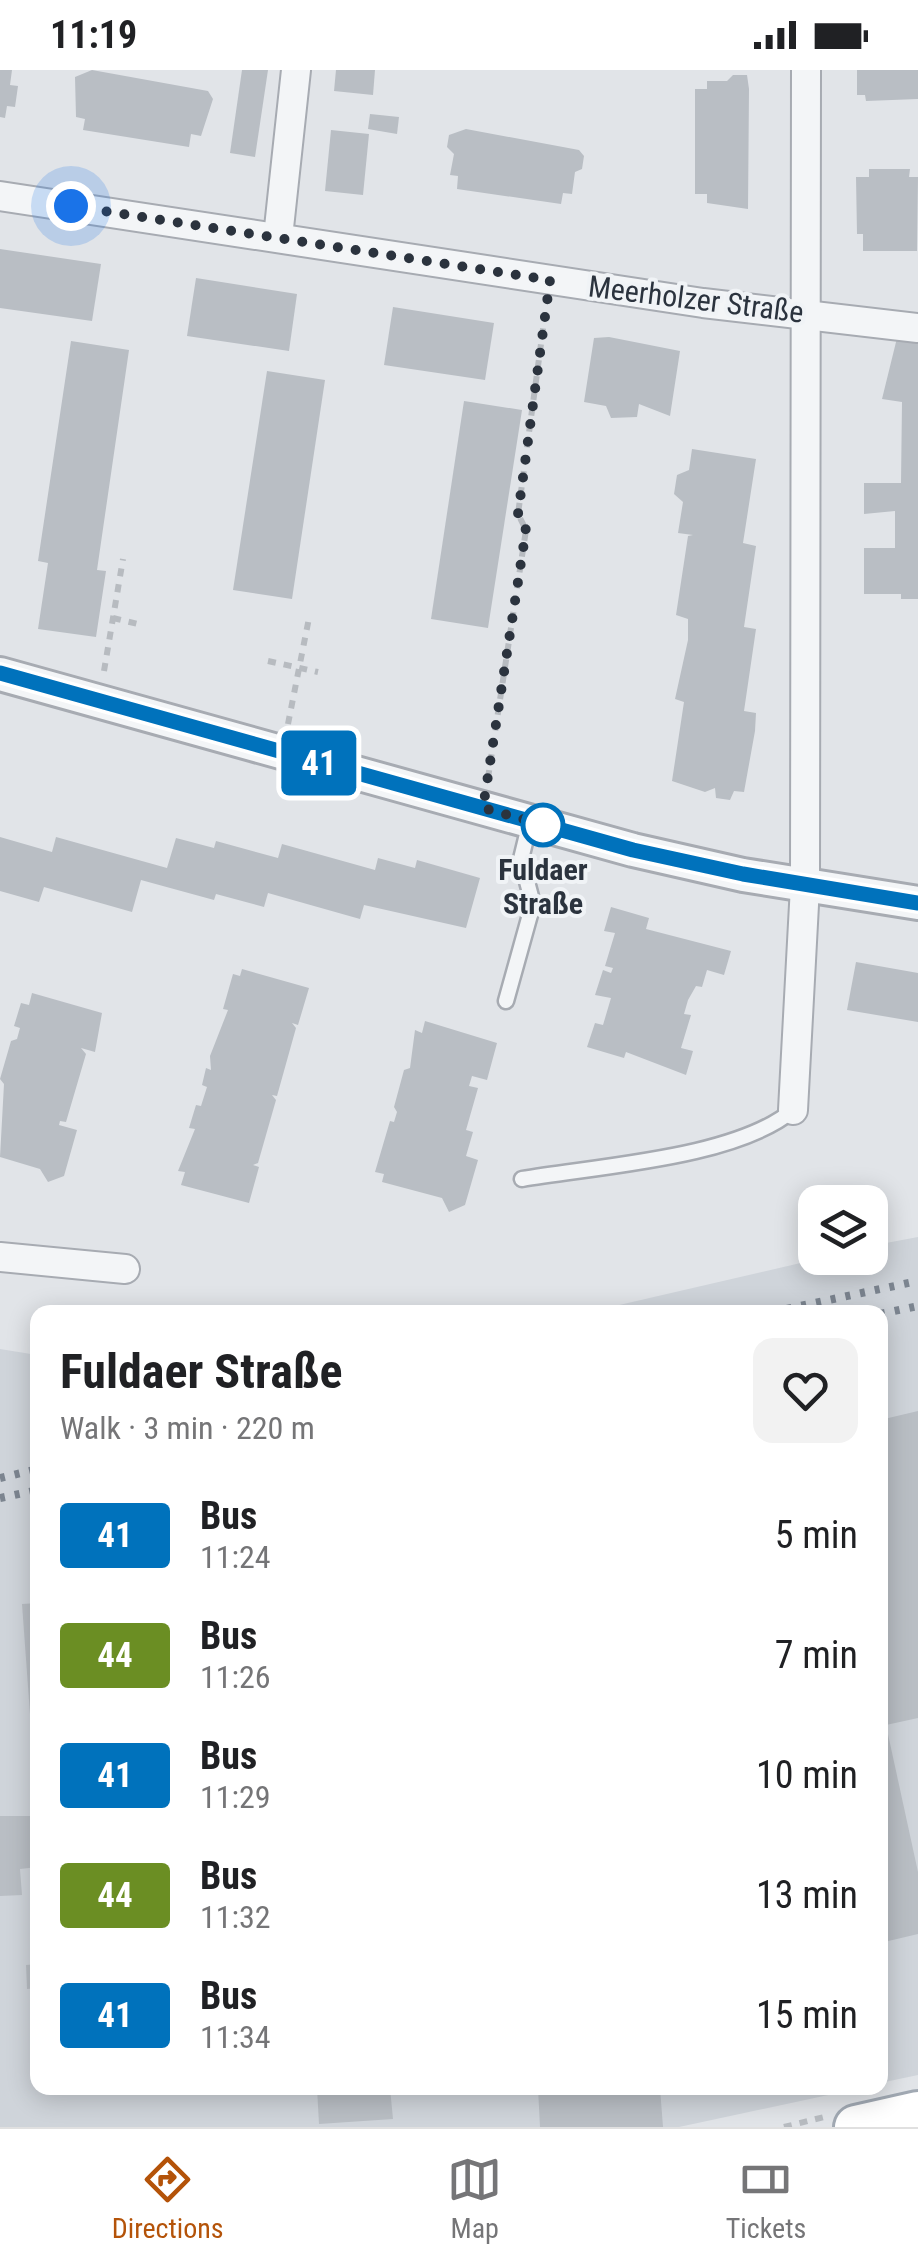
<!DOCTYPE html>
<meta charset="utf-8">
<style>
:root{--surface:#fff;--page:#f2f2f2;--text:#202124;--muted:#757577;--line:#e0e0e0;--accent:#b45309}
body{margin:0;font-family:"Roboto Condensed",sans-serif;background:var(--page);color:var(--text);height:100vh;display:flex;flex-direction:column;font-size:38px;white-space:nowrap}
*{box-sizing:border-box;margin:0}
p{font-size:32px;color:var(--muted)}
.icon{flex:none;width:55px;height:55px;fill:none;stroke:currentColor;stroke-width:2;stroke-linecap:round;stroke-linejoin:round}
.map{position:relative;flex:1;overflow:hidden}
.drawer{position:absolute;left:30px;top:1235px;width:858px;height:790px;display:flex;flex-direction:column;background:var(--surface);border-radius:20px;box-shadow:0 5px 25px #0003}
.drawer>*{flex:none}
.badge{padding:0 20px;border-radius:8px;font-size:35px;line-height:65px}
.fabs{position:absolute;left:798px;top:1115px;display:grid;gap:20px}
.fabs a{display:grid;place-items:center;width:90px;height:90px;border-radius:20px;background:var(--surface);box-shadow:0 5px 25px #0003;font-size:50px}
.you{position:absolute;width:50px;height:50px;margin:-25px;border:8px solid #fff;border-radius:50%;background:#1a73e8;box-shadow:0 0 0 15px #1a73e833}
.map>.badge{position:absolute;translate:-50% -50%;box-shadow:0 0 0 5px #fff}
.round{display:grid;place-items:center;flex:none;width:105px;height:105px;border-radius:20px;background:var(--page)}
.headline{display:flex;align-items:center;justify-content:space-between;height:170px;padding:0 30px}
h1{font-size:48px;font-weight:700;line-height:75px}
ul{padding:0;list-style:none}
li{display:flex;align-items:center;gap:30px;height:120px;padding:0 30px}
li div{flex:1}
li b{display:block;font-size:38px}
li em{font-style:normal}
li .badge{min-width:110px;font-weight:700;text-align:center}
.status{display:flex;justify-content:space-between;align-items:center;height:70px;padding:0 50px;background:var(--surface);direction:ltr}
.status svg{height:28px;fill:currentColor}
.tab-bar{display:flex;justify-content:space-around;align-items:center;height:140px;border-top:2px solid var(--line);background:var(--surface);font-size:28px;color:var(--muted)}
.tab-bar a{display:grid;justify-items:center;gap:5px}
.tab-bar .current{color:var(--accent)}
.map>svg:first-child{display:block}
.built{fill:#cfd4da}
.building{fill:#b9bec4}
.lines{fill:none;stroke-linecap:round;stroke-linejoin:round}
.service-casing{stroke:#a7abb2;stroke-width:19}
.minor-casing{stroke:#a7abb2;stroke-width:32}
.tertiary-casing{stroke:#a7abb2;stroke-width:38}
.primary-casing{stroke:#a1a9b3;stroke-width:48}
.path{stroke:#b7bbc0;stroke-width:6;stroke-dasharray:8 8;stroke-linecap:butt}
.service{stroke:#f3f5f7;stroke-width:14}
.minor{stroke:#f3f5f7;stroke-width:28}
.tertiary{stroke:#f3f5f7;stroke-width:32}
.primary{stroke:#fff;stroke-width:42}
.rail{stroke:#7c8590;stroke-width:8;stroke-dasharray:5 10;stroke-linecap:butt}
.line-casing{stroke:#fff;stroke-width:22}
.line{stroke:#0072bc;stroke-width:15}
.walk{stroke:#2b333e;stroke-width:10;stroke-dasharray:0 18}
.stop-dot{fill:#fff;stroke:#0072bc;stroke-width:5}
.labels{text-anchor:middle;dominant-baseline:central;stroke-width:8;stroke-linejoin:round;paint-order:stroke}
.street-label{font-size:30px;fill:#2b333e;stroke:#f0f3f6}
.stop-label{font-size:30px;font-weight:bold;fill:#2b333e;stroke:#f0f3f6}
</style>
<div class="status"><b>11:19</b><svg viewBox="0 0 49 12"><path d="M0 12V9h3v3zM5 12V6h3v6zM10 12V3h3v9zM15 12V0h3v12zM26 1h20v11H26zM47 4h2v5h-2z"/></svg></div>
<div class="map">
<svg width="918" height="2057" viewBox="0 0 918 2057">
<rect width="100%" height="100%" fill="#e1e4e8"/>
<g class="built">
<path d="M918 1167V2005L880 2013V1242H589L822 1188H870V1176Z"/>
<path d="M0 1279 37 1285 38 2018H861L679 2057H0Z"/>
</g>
<g class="building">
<path d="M0 0H12L10 15 18 16 15 37 7 36 5 48 0 47Z"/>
<path d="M92 0 208 21 213 29 201 66 191 64 189 77 83 60 85 49 76 47 75 7Z"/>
<path d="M242 0H268L255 87 230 83Z"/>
<path d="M336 0H375L373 25 334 21Z"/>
<path d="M857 0H918V29L866 31 865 25H857Z"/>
<path d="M733 5H747L749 19 748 139 707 133V124H695V19H707V11H727Z"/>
<path d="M370 44 399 47 397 64 368 59Z"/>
<path d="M466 59 579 80 584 86 582 99 575 102 572 124 563 123 561 134 457 119 458 106 450 105 454 84 447 77 449 65Z"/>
<path d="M331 60 369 64 363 125 325 121Z"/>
<path d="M869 99H910L909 107H918L917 181H863V164H857L856 107H869Z"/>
<path d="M0 179 101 194 92 251 0 238Z"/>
<path d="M196 208 297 224 289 281 187 266Z"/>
<path d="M393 237 494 253 485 310 384 295Z"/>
<path d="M609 267 680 281 670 346 639 334 637 347 611 348 606 336 584 332 594 268Z"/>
<path d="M897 268 918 271V529H901V524H864V478H895V441L864 444V413H901L902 332 882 329Z"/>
<path d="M71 271 129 280 97 500 106 501 96 567 38 559 48 493 38 491Z"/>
<path d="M267 301 325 310 292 529 233 520Z"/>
<path d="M464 331 522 340 488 558 431 549Z"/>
<path d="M692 379 756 389 743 473 756 476 744 557 756 559 744 641 756 643 755 661 744 722 734 721 730 730 716 728 715 718 705 722 672 711 684 632 675 629 688 570V549L676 545 688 466 693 465 678 463 683 432 674 424 677 405 689 400Z"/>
<path d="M0 767 52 782 56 767 167 798 176 768 214 778 216 771 278 788 282 774 375 800 378 788 415 798 417 790 480 808 466 858 364 835 360 849 268 823 264 837 216 824 214 830 141 810 132 842 44 817 39 832 0 821Z"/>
<path d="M611 837 649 848 646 859 731 881 724 905 707 900 702 917 696 916 688 930 684 944 691 945 681 978 693 981 686 1005 626 982 624 988 587 977 595 953 603 955 611 928 595 925 603 900 611 903 613 898 605 896 615 863 604 861Z"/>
<path d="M856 892 918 903V952L847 940Z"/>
<path d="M242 899 309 918 298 955 292 953 296 958 277 1026 272 1025 276 1030 258 1093 253 1095 259 1097 249 1133 181 1115 185 1102 178 1101 195 1059 189 1058 196 1035 201 1036 207 1017 202 1015 206 998 211 1000 210 986 228 940 223 939 233 904 240 906Z"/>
<path d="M32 923 102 943 95 982 81 978 86 984 66 1052 60 1051 59 1055 77 1060 64 1106 48 1112 40 1099 0 1087 4 1014 0 1009 11 971 17 969 20 958 14 956 21 933 29 935Z"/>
<path d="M425 951 497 973 487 1010 472 1006 469 1016 478 1018 466 1060 473 1062 466 1086 478 1090 465 1135 449 1142 442 1128 382 1112 384 1104 375 1102 390 1051 394 1052 397 1042 394 1037 404 1000 410 998 415 960 422 963Z"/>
<path d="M918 1341V1648L886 1655 918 1802V1864L880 1873V1350Z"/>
<path d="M38 1533V1713H35L22 1534Z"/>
<path d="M0 1746H38V1797L20 1799 22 1825 0 1826Z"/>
<path d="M38 1894V1918L27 1919 26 1895Z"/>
<path d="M317 2018H390L393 2049 319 2054Z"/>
<path d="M538 2018H660L663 2057H540Z"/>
</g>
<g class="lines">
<g class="service-casing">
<g id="service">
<path d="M506 931 533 834 521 789 530 752"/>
<path d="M522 1109C598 1096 736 1088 793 1040"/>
</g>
</g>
<g class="minor-casing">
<g id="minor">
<path d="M0 126 703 233 918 258"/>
<path d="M278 167 296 0"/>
<path d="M793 1040 805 816 806 0"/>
<path d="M0 1187 125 1199"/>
</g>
</g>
<g class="tertiary-casing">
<path id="tertiary" d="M0 604 633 780 743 805 918 833"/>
</g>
<g class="primary-casing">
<path id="primary" d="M856 2057 918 2043"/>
</g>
<g class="path">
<path d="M113 548 138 554"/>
<path d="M268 591 318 602"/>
<path d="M104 601 123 489"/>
<path d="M288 654 309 548"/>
<path d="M488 708 526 460 518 444 546 237"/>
<path d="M784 2057 824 2047"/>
</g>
<use href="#service" class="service"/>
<use href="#minor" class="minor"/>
<use href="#tertiary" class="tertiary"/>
<use href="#primary" class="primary"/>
<g class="rail">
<path d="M772 1242 918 1211"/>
<path d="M880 1244 918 1236"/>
<path d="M0 1408 38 1399"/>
<path d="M0 1428 38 1420"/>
</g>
</g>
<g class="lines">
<g class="line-casing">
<path id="line" d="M0 603 633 780 743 804 918 833"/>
</g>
<use href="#line" class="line"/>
<path class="walk" d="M71 136 550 210 518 444 526 460 483 738 551 757 543 755"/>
</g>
<circle class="stop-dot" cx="543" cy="755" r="20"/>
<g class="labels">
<g class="street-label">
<text transform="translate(696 229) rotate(7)">Meerholzer Straße</text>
</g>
<g class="stop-label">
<text x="543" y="799">Fuldaer<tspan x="543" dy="34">Straße</tspan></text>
</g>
</g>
</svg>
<div class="fabs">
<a><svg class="icon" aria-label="layers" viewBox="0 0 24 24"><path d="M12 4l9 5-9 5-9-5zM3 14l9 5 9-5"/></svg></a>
</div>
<div class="you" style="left:71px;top:136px"></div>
<b class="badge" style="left:319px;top:693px;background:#0072bc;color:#fff">41</b>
<section class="drawer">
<div class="headline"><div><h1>Fuldaer Straße</h1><p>Walk · 3 min · 220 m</p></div><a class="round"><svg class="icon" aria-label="heart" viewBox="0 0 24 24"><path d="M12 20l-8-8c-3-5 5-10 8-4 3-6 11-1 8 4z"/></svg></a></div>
<ul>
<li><span class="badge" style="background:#0072bc;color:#fff">41</span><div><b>Bus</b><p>11:24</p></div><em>5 min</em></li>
<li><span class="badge" style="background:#6b8e23;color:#fff">44</span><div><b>Bus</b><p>11:26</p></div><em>7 min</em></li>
<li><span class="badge" style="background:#0072bc;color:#fff">41</span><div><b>Bus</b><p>11:29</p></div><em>10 min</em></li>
<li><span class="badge" style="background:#6b8e23;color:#fff">44</span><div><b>Bus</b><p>11:32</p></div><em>13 min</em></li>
<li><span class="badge" style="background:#0072bc;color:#fff">41</span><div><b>Bus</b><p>11:34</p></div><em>15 min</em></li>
</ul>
</section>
</div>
<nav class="tab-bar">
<a class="current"><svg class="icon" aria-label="directions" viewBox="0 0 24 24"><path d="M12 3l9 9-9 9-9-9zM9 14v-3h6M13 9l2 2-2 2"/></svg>Directions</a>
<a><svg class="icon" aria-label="map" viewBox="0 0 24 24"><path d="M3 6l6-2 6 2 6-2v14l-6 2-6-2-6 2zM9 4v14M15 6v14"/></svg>Map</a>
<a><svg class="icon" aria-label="tickets" viewBox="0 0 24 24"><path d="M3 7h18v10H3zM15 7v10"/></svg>Tickets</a>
</nav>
